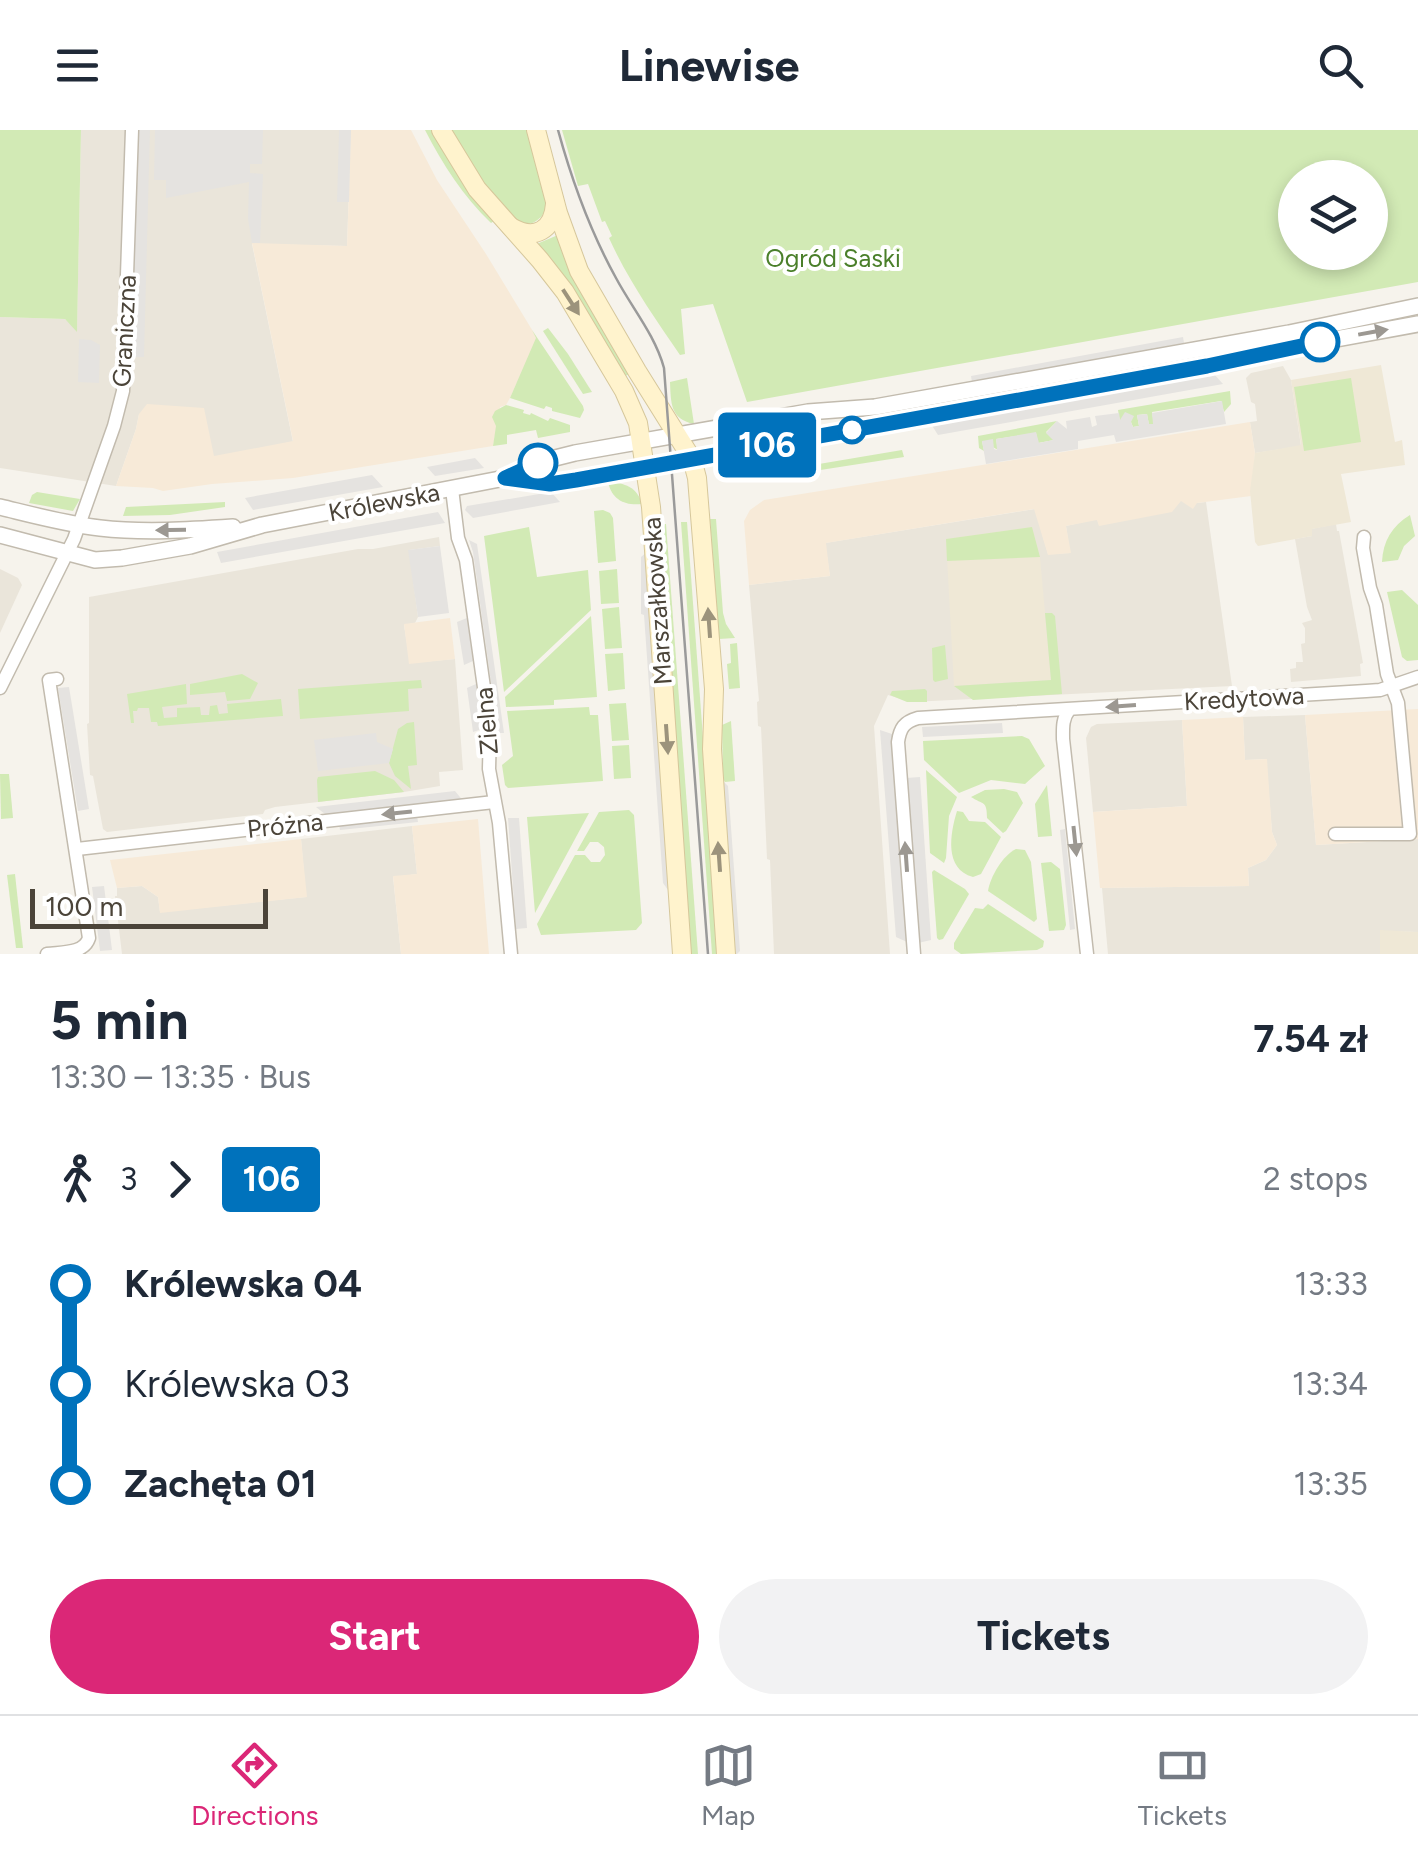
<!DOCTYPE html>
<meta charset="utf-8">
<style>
:root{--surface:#fff;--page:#f2f2f3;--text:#1f2937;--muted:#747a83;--line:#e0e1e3;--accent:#db2777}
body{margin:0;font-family:Figtree,sans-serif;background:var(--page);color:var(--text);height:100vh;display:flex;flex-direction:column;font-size:38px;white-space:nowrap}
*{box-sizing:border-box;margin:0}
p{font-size:32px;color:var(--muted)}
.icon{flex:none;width:55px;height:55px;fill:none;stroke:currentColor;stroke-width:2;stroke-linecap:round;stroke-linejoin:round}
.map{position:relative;height:824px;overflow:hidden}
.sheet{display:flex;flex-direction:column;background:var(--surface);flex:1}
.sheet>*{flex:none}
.badge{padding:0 20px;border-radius:8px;font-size:35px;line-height:65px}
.controls{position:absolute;left:1278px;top:30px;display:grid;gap:20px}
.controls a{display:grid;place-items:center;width:110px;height:110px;border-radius:50%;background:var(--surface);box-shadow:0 5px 15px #0003;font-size:50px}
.scale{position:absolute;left:30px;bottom:25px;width:238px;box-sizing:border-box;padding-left:10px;border:5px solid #4b4439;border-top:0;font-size:28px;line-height:35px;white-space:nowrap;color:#4b4439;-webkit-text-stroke:8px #fff;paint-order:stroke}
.map>.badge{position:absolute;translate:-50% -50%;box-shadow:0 0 0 5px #fff}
.legs{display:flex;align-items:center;gap:15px;height:110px;padding:0 50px;font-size:32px}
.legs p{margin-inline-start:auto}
.overview{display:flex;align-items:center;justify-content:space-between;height:170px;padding:0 50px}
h1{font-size:55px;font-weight:700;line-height:75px}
.button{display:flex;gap:20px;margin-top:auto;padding:20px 50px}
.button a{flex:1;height:115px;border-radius:60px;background:var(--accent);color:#fff;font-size:40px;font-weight:700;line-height:115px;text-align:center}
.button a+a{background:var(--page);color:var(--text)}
ul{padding:0 50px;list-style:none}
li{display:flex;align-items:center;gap:35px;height:100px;font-size:38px}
li i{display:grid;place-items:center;width:15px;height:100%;margin:0 12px;background:currentColor}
li i::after{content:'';width:25px;height:25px;margin:-12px;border:8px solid;border-radius:50%;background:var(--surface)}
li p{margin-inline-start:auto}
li:first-child i{background:linear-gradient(#0000 50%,currentColor 0)}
li:last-child i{background:linear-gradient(currentColor 50%,#0000 0)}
header{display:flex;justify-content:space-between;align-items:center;height:130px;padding:0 50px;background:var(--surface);font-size:45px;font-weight:700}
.menu{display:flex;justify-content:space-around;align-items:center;height:140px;border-top:2px solid var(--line);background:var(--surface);font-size:28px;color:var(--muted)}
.menu a{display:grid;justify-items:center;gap:5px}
.menu .selected{color:var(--accent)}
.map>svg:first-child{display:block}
.residential{fill:#eae5da}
.commercial{fill:#f7ead8}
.education{fill:#efe8d6}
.green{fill:#d2eab5;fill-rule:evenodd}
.parking{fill:#e5e3e0}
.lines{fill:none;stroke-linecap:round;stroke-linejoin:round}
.minor-casing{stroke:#c2bbae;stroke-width:15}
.tertiary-casing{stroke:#c2bbae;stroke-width:18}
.secondary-casing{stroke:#d6c79b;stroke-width:20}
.minor{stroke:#fff;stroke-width:12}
.tertiary{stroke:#fff;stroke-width:15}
.secondary{stroke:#fff3cd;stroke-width:18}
.tram{stroke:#9a9a9a;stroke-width:2.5}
.oneway{fill:#9c937c}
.oneway2{fill:#9c9892}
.line-1-casing{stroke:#fff;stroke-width:22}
.line-1{stroke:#0072bc;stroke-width:15}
.stop-1-dot{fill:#fff;stroke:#0072bc;stroke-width:5}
.labels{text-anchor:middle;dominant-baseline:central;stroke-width:8;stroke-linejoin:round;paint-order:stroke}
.park-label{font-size:25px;fill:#4a7f2a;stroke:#fff}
.street-label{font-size:25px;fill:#4b4439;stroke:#fff}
</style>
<header><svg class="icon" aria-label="menu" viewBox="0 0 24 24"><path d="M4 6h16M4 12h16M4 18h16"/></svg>Linewise<svg class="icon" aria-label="search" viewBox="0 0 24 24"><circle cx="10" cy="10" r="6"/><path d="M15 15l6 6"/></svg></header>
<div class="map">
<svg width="1418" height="824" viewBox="0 0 1418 824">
<rect width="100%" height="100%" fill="#f6f3ec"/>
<g class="residential">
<path d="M81 0H351L347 116 252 114 293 312 214 327 139 284 136 299 116 356 0 338V187L65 189 77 200Z"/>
<path d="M1283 236 1291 250 1301 316 1255 323 1250 292 1257 291 1255 274 1251 272 1246 248 1251 243Z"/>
<path d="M1181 370 1197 373 1206 372 1232 556 911 572 888 565 874 596 890 824H774L770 730 767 729 761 597 758 596 757 572 759 571 749 455 830 446 825 413 1035 379 1048 424 1070 423 1066 396 1097 389 1099 395Z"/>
<path d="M1336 394 1337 401H1339L1363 533 1360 534 1361 546 1291 552 1290 539 1296 538V532H1303L1301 514 1305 513V498L1302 493 1312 490 1307 477 1295 409 1312 406 1311 399Z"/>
<path d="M439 407 440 416 409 420 418 487 415 493 404 495 410 533 455 529 463 640 439 642 440 656 404 662 275 677 265 680 263 684 107 702 103 699 93 646 90 645 87 594 89 593V467L358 419H373Z"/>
<path d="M0 439 18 448 22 455 0 503Z"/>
<path d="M1305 585 1316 715 1418 709V802L1380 801V824H1108L1102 758 1249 756 1248 738 1266 730 1277 715 1272 702 1266 629 1245 630 1243 587Z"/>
<path d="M1182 590 1187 676 1093 682 1086 608 1091 597 1097 594Z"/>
<path d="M412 696 417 744 393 747 401 824H122L115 766H117V758L142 756 158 767 160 782 306 767 301 709Z"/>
</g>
<g class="commercial">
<path d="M351 0H411L437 50 486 124 537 208 510 268 506 275 500 277 493 316 293 348 212 354 163 361 153 358 116 356 136 299 139 284 147 274 204 278 214 326 293 311 252 113 347 116Z"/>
<path d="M1250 292 1255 323 1251 366 1197 373 1193 379 1181 371 1172 382 1099 396 1097 390 1066 396 1071 423 1048 425 1034 379 826 413 830 446 749 455 744 391 750 380 764 370Z"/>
<path d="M450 488 455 529 409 534 404 494Z"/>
<path d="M1418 579V709L1316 715 1305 585Z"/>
<path d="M1243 587 1245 630 1267 629 1272 702 1277 715 1266 730 1248 738 1249 756 1100 758 1093 682 1187 676 1182 590Z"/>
<path d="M478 689 489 824H401L393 746 417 744 412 696Z"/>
<path d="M301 709 307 767 160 783 158 767 142 756 117 758 110 730Z"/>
</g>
<g class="education">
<path d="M1381 235 1395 312 1402 310 1405 335 1341 344 1351 392 1312 399V406L1258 416 1255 412 1250 361 1255 323 1301 315 1291 250Z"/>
<path d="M1032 397 1040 427 1051 550 954 556 946 409Z"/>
<path d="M1380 800 1418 802V824H1380Z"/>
</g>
<g class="green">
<path d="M0 0H81L77 202 65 189 0 187Z"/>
<path d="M425 0H432C450 33 469 63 494 91L491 93C463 66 443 35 425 0Z"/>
<path d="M448 0H528L546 71C546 80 544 86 536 91 532 94 526 95 521 93 502 86 460 20 448 0Z"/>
<path d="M562 0H1418V152L747 272 713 174 681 179 685 224 680 225C654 187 628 150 609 108L612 106 605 91 602 92 588 54 578 56ZM1295 48H1370V122H1295Z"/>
<path d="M558 105 630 244 625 246 564 146 539 117V113Z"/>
<path d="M548 198 568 224 592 262 583 264 543 201Z"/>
<path d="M532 200 583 276 584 280 580 288 552 281V278L546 276 544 279 510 268 536 208Z"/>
<path d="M687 248 694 294C670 289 671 273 670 252Z"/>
<path d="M1351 248 1361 312 1304 321 1294 257Z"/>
<path d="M1230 261 1231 274 1224 282 1221 271 1152 282 1154 294 1149 295 1147 284 1137 285 1139 296 1133 297 1131 292H1120L1118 280Z"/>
<path d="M506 275 524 280 523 283 530 285 531 283 548 291 550 288 570 295V302L538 308 536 300 507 305V314L493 316 496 296 492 287 495 281Z"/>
<path d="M1057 291 1046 302 1054 310 1038 313 1036 303 996 309 998 320 982 311 984 321 979 318 978 306Z"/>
<path d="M902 320 904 327 814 341 813 335Z"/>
<path d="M764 324 774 333 736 340 732 330Z"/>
<path d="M608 352C625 353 637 357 642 374 625 376 612 370 608 352Z"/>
<path d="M37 362 80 369 73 381 29 373 32 365Z"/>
<path d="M225 372V377L170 385 123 386 126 377Z"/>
<path d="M603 380 610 383 613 388 616 431 598 433 594 381Z"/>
<path d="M1410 385 1415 406 1404 416 1398 430 1382 432C1383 411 1392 396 1410 385Z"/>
<path d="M710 389H716L723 483 726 494 735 508 719 509Z"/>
<path d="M681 392H687L719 824H712Z"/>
<path d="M660 394H666L698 824H689Z"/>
<path d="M529 397 537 447 588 440 591 480 504 562 484 406Z"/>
<path d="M1032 397 1040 427 947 431 946 409Z"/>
<path d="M617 439 619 473 601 474 599 441Z"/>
<path d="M1402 460 1418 475V530L1407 531 1402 527 1387 462Z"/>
<path d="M619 477 622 518 605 519 602 479Z"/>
<path d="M1045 483H1052L1055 486 1062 564 973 570 954 556 1051 550Z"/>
<path d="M591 486 597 567 554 570V575L506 577 505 567Z"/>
<path d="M737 513 740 558 729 559 727 534 731 533 730 514Z"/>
<path d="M945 515 948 549 935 552 933 550 932 518Z"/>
<path d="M623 523 625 559 608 561 605 524Z"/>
<path d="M242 544 258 553 250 569 227 571 225 562 190 565V554Z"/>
<path d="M421 550 422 558 408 559 409 581 300 589 298 559Z"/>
<path d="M186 554 187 574 162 577 164 588 177 587V578L200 577 201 585H209L210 576 217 575 219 584 228 583 227 574 281 569 283 586 158 596 157 592H151L149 578H138L137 581H133L134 593H131L127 564Z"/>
<path d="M925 559 927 561V572H907L890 565 892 561Z"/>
<path d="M626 573 629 610 612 611 609 574Z"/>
<path d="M589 577 590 585H598L603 651 508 658 505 655 502 635 513 626 507 581Z"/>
<path d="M731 591 735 651 725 652 723 649 722 595Z"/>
<path d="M414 592 417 635 408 636 411 659 395 646 389 633 398 599 407 593Z"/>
<path d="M1022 606 1029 609 1045 636 1025 654 991 650 959 663 924 630 923 611Z"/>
<path d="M629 615 631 648 614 649 612 616Z"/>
<path d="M926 640 957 667 949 686 946 728 944 733 930 723Z"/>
<path d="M375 641 394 650 404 662 318 672 317 650 318 647Z"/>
<path d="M0 644H9L13 688 1 689Z"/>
<path d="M1047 655 1052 706 1038 707 1035 674Z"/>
<path d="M1004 659 1017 662 1023 673 1006 701 1003 703 987 688C987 670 983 675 971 667L985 660Z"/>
<path d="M629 680 634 685 642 793 636 800 541 805 537 794 575 725H585L591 732H600L605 725 604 717 598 712H590L584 721H577L599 682Z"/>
<path d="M957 681 963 682 969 691 985 692 1001 707 981 744 973 747C944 739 950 704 957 681Z"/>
<path d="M589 683 535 783 527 687Z"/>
<path d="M1016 719 1025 720 1031 732 1037 789 1034 792 988 761C990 747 1003 725 1016 719Z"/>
<path d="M1051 732 1060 739 1066 795 1064 800 1049 801 1041 733Z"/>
<path d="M934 740 965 759 969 764 943 809 939 810 937 808 932 742Z"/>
<path d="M15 744 23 818H16L7 745Z"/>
<path d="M988 774 1044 811 1043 817 1037 820 961 824 954 819V813L975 778 983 779Z"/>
</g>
<g class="parking">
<path d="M138 0H150L144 227H132Z"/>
<path d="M155 0H263L262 34H250V43L263 44 260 113H252L248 89 249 52 166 68V50H154Z"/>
<path d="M339 0H351L349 72H337Z"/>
<path d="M1183 207 1184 213 972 252 971 246Z"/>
<path d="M79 209 91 210 100 215 99 253 78 252Z"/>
<path d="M1214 244 1223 254 938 305 931 294Z"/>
<path d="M1222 271 1226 294 1116 312 1114 305 1078 311V319L986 334 982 311 993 309 994 319 997 320 996 309 1036 302 1039 313 1053 310 1046 303 1057 291 1067 299 1066 291 1090 287 1092 297 1097 295 1095 286 1119 283 1120 290 1125 282 1134 286 1131 292 1133 297 1139 296 1137 285 1147 284 1149 294H1153L1152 283Z"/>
<path d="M794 318 806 330 777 335 764 324Z"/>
<path d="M475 328 484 338 435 346 427 337Z"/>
<path d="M372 345 383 357 253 380 245 368Z"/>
<path d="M551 362 560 372 473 388 465 380 467 376Z"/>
<path d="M438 382 445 393 221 433 217 422Z"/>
<path d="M469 410 477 414 504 603H498L473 422Z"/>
<path d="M440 416 449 483 418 487 408 420Z"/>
<path d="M647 422 669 753 668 760 663 753 644 485 641 484V427Z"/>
<path d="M467 488 473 531 464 535 457 492Z"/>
<path d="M476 554 482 599 473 602 467 558Z"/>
<path d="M69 557 89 679 78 681 58 558Z"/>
<path d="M1002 593 1003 603 923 607 922 597Z"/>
<path d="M880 600 892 604 907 812 896 807Z"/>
<path d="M376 603 377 612 393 619 389 633 318 641 314 610Z"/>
<path d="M920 647 931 810 918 813 906 648Z"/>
<path d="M723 651 728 656 740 821 737 824H734Z"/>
<path d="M455 661 464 672 329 687 316 677Z"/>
<path d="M417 686 418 692 340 700 339 694Z"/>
<path d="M508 688H519L527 798 516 799Z"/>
<path d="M1065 699 1075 799 1070 800 1060 700Z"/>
<path d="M104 756 112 820 100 821 92 757Z"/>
</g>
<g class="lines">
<g class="minor-casing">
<g id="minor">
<path d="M452 359 458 408 466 430 490 600 489 639 499 693 511 824"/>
<path d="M0 558 74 409 114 296 123 261 132 0"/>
<path d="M1069 580C1062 589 1063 599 1063 609L1087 824"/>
<path d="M1335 704H1410L1398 573 1387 544 1376 475 1370 458 1363 418 1364 407"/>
<path d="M77 719 494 672"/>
<path d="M47 824C62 822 84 824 89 808L49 550 57 549"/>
<path d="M914 824 898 612C900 598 904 592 918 588L1366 561 1380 560 1418 547"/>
</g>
</g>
<g class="tertiary-casing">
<g id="tertiary">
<path d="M505 348 550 355 1207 237 1287 218 1418 194"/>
<path d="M0 377C33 385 66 394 100 398 144 403 189 400 233 397"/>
<path d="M0 405 95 430 122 428 190 416 262 395 505 348 543 331 575 323 808 282 875 277 1289 203 1418 176"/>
</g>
</g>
<g class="secondary-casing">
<g id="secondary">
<path d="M441 0 477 59 540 130 565 162 624 261 638 293 651 377 682 824"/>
<path d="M536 0 558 83 579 141 637 241 692 329 697 348 714 559 712 619 726 824"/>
<path d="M511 97C535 111 553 100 555 74"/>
</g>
</g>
<use href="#minor" class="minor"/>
<use href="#tertiary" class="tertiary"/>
<use href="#secondary" class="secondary"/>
<path class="tram" d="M558 0C572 51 590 101 616 148 632 178 655 205 664 238L708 824"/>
</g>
<defs><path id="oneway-solid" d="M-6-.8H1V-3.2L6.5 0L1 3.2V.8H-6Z" transform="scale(2.5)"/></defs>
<g class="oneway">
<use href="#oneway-solid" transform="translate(571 172) rotate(57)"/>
<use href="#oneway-solid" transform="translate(709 493) rotate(-94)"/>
<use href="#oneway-solid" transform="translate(667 609) rotate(86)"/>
<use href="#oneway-solid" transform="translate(719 727) rotate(-94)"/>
</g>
<g class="oneway2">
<use href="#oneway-solid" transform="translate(1373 202) rotate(-10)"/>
<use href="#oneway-solid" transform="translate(171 400) rotate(179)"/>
<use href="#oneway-solid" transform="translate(1121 576) rotate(176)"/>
<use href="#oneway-solid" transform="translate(397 683) rotate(174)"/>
<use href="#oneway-solid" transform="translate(1075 711) rotate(84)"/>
<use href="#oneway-solid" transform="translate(906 727) rotate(-94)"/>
</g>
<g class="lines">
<g class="line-1-casing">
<path id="line-1" d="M538 333 505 348 550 354 576 350 1207 236 1320 212"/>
</g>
<use href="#line-1" class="line-1"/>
</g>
<g class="stop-1-dot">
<circle cx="1320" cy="212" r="18"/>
<circle cx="852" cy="300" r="12"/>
<circle cx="538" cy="333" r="18"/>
</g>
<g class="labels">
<g class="park-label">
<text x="833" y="128">Ogród Saski</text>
</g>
<g class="street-label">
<text transform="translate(124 201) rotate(-87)">Graniczna</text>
<text transform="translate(384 372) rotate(-11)">Królewska</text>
<text transform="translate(657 471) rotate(-94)">Marszałkowska</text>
<text transform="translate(1244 568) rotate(-3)">Kredytowa</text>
<text transform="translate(486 591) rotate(-95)">Zielna</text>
<text transform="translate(285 695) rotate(-6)">Próżna</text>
</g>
</g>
</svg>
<div class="controls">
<a><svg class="icon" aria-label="layers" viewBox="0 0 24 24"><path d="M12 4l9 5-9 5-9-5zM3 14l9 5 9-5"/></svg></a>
</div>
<div class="scale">100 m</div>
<b class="badge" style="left:767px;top:315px;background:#0072bc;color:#fff">106</b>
</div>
<section class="sheet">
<div class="overview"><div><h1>5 min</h1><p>13:30 – 13:35 · Bus</p></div><b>7.54 zł</b></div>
<div class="legs"><svg class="icon" aria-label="walk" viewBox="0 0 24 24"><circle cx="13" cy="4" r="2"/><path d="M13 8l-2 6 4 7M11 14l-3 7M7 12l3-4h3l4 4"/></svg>3<svg class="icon" aria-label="forward" viewBox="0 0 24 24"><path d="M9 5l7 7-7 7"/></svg><b class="badge" style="background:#0072bc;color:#fff">106</b><p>2 stops</p></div>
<ul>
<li><i style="color:#0072bc"></i><b>Królewska 04</b><p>13:33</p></li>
<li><i style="color:#0072bc"></i><span>Królewska 03</span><p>13:34</p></li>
<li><i style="color:#0072bc"></i><b>Zachęta 01</b><p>13:35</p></li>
</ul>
<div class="button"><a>Start</a><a>Tickets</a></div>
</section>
<nav class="menu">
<a class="selected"><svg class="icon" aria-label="directions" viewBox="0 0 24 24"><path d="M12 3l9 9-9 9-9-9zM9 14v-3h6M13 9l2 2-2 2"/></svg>Directions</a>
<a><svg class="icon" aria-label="map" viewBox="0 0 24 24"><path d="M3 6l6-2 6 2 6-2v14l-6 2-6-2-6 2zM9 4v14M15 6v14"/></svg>Map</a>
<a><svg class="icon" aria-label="tickets" viewBox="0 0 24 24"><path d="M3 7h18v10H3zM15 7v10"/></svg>Tickets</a>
</nav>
